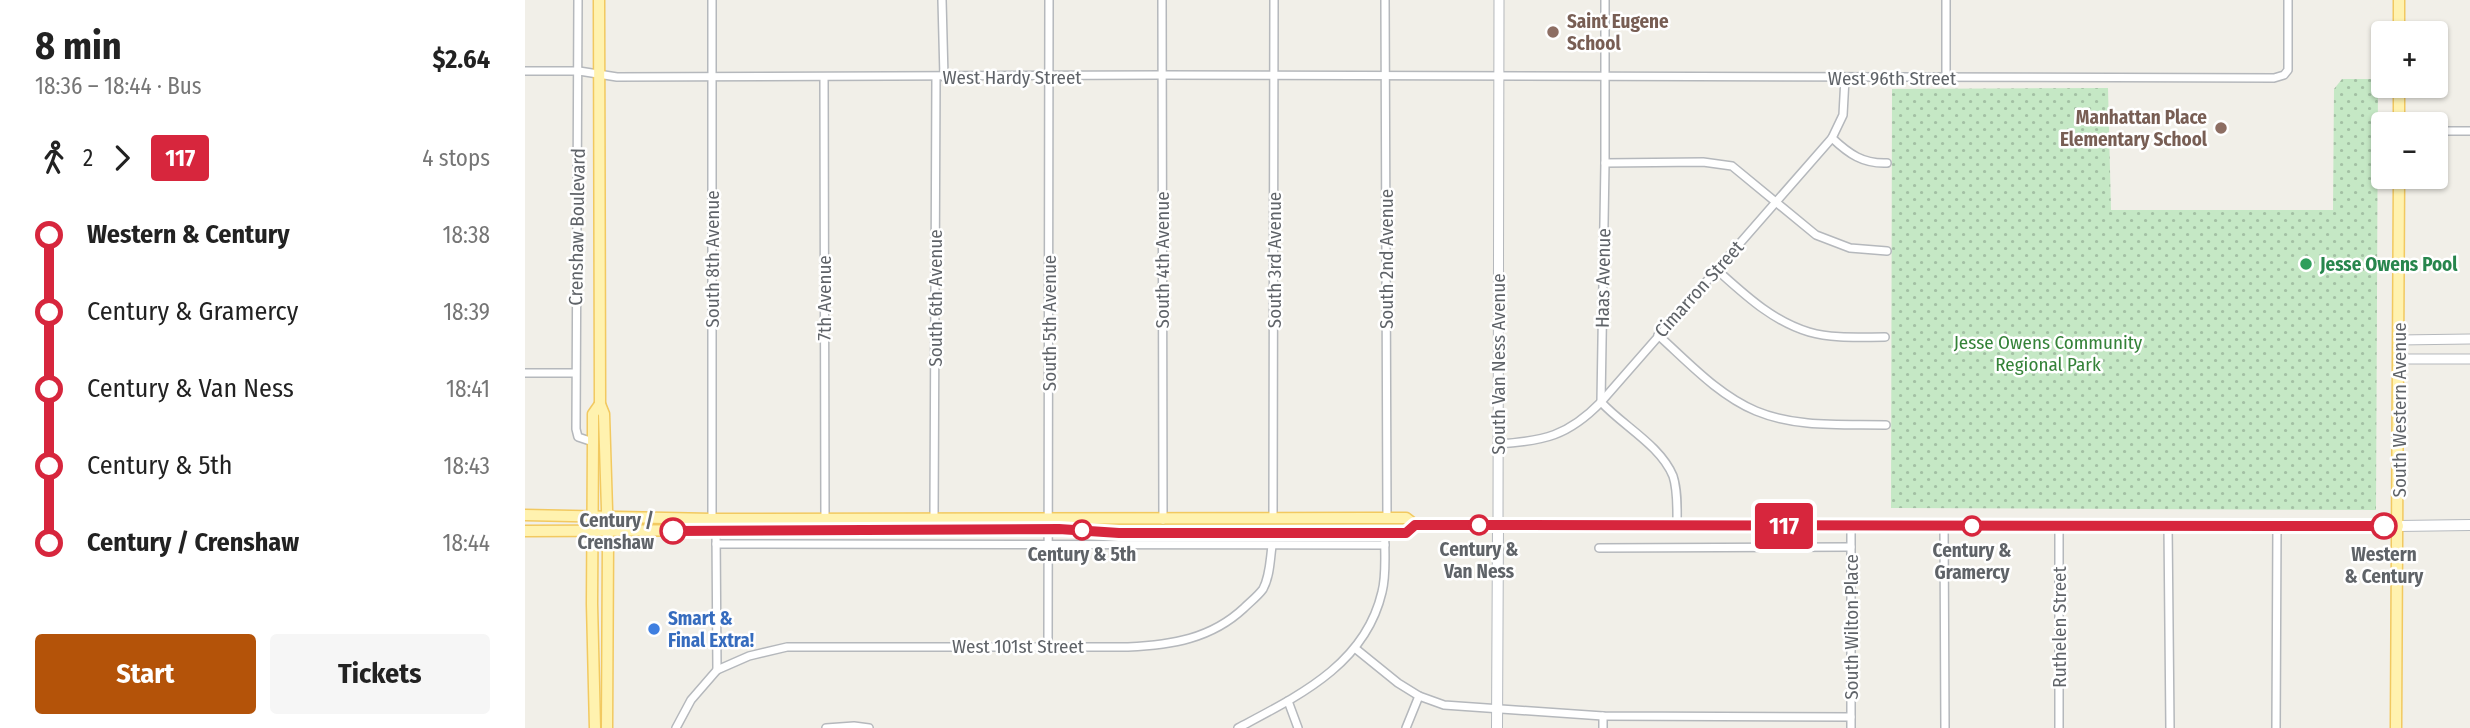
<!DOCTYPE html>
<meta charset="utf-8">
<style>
:root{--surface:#fff;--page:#f6f6f6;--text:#222;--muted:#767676;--accent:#b45309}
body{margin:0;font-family:"Fira Sans Condensed",sans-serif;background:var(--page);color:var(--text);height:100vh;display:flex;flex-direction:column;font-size:26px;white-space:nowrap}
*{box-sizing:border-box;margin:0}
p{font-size:23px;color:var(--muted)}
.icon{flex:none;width:38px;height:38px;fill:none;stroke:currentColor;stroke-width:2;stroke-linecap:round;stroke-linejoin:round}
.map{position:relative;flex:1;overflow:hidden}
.panel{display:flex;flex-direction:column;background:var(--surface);width:525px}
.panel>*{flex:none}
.badge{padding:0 14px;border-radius:5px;font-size:24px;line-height:46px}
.buttons{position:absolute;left:1846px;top:21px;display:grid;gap:14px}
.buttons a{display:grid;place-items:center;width:77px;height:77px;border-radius:7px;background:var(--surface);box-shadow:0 2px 5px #0004;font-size:35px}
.map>.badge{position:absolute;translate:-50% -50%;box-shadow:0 0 0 4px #fff}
.legs{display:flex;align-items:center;gap:10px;height:77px;padding:0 35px;font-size:23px}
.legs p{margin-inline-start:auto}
.overview{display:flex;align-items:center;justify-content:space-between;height:119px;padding:0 35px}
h1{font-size:38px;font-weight:700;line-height:52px}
.button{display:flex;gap:14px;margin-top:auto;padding:14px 35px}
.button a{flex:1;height:80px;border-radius:7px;background:var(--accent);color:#fff;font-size:28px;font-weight:700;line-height:80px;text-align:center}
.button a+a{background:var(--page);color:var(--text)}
ul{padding:0 35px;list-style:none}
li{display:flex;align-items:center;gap:24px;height:77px;font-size:26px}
li i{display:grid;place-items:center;width:10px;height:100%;margin:0 9px;background:currentColor}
li i::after{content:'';width:18px;height:18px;margin:-9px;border:5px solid;border-radius:50%;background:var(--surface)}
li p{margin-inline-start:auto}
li:first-child i{background:linear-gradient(#0000 50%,currentColor 0)}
li:last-child i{background:linear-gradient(currentColor 50%,#0000 0)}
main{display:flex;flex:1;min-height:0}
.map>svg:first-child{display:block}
.park{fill:url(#park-dots)}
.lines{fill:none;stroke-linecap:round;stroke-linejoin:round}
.minor-casing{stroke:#b5b8bc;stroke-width:10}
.tertiary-casing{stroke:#b5b8bc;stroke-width:11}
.secondary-casing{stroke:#b6babf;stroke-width:12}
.primary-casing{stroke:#f2c960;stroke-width:13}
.minor{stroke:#fff;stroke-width:7}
.tertiary{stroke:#fff;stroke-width:9}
.secondary{stroke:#fff;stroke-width:10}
.primary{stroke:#fff2af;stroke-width:10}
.line-1-casing{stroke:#fff;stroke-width:16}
.line-1{stroke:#d7263d;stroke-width:10}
.education-dot{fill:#8d6e63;stroke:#fff;stroke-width:2.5}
.leisure-dot{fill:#2e9e5b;stroke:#fff;stroke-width:2.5}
.stop-1-dot{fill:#fff;stroke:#d7263d;stroke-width:3.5}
.shop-dot{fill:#3f7fe0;stroke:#fff;stroke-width:2.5}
.labels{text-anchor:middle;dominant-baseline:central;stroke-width:5;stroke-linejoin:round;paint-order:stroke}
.education-label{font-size:19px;font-weight:bold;fill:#785e54;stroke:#fff;text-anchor:start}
.street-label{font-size:19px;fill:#5f6368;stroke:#fff}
.leisure-label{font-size:19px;font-weight:bold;fill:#27864d;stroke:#fff;text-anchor:start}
.park-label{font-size:19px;fill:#348238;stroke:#fff}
.stop-label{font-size:19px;font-weight:bold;fill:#5f6368;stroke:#fff}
.shop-label{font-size:19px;font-weight:bold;fill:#366cbe;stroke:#fff;text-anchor:start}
</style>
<main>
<section class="panel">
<div class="overview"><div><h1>8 min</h1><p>18:36 – 18:44 · Bus</p></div><b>$2.64</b></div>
<div class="legs"><svg class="icon" aria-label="walk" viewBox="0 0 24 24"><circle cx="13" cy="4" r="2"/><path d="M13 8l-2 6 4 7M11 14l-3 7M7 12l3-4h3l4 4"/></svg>2<svg class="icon" aria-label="forward" viewBox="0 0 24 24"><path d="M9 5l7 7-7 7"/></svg><b class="badge" style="background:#d7263d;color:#fff">117</b><p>4 stops</p></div>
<ul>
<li><i style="color:#d7263d"></i><b>Western &amp; Century</b><p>18:38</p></li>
<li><i style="color:#d7263d"></i><span>Century &amp; Gramercy</span><p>18:39</p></li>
<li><i style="color:#d7263d"></i><span>Century &amp; Van Ness</span><p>18:41</p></li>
<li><i style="color:#d7263d"></i><span>Century &amp; 5th</span><p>18:43</p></li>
<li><i style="color:#d7263d"></i><b>Century / Crenshaw</b><p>18:44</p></li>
</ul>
<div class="button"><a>Start</a><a>Tickets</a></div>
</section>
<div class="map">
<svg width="1945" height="728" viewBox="0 0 1945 728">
<defs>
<pattern id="park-dots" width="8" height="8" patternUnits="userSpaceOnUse" patternTransform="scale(1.75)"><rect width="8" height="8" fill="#c5e8c5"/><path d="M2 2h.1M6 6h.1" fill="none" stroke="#a3c0a4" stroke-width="1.8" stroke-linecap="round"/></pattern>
</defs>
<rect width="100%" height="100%" fill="#f1efe8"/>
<path class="park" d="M1817 79H1853L1851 510 1366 508 1367 89 1583 88 1586 210H1808L1809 89Z"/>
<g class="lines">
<g class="minor-casing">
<g id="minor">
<path d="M53 0 51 429 53 437 68 442"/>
<path d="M187 0V519"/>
<path d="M417 0 419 77"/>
<path d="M637 0 638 520"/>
<path d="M860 0 862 518"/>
<path d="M1080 0V163L1076 402C1098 426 1135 445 1148 476 1153 491 1152 510 1152 525"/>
<path d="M0 71H54L92 77 637 75 1749 78 1759 75 1763 70V0"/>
<path d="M299 77 300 518"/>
<path d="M1421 78V0"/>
<path d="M1911 131H1945"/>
<path d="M1307 138C1324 154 1338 164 1362 163"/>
<path d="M1080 163 1178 162 1207 166 1291 235 1325 248 1362 251"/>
<path d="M1191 269C1219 294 1247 321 1284 332 1308 339 1335 337 1360 337"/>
<path d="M1133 335C1163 362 1193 395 1231 411 1272 428 1318 424 1361 425"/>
<path d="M0 373H49"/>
<path d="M973 444C1019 441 1043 436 1076 402L1307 138 1318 115 1320 78"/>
<path d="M409 518 411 77"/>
<path d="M748 519 749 0"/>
<path d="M1534 525V728"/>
<path d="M1643 525 1645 728"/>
<path d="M1419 526 1420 728"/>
<path d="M191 544 860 545"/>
<path d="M1074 548 1326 547"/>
<path d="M523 647 524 0"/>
<path d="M831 649 873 683 894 696 919 705 1078 716 1326 717"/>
<path d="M192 670 224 656 262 647H603C646 645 686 639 719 608 725 602 733 596 738 589 745 576 745 560 747 546"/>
<path d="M763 701 773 728"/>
<path d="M151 728 166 700 192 670 191 531"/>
<path d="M301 728 329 726 344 728"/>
<path d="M713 728C773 696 840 665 857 592 862 573 859 552 860 532"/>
<path d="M881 728 894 696"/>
<path d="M1078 728V716"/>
<path d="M1326 728V525"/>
<path d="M1751 728 1752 525"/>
</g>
</g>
<g class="tertiary-casing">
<g id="tertiary">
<path d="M1874 340 1945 339"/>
<path d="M1874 359H1945"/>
<path d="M973 525 974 0"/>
</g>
</g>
<g class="secondary-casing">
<g id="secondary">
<path d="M1873 526 1945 525"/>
<path d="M972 728 973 525"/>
</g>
</g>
<g class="primary-casing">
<g id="primary">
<path d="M74 0 75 404 79 414 83 541 82 728"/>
<path d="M1874 0V33"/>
<path d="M1874 86V124"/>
<path d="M0 515 187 519 845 518H881L890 525 1873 526"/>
<path d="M0 531 534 529 594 532H881L890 525"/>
<path d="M70 728 67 604 68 442V414L75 404"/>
<path d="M1871 728 1874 177"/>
</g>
</g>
<use href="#minor" class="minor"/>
<use href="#tertiary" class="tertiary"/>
<use href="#secondary" class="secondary"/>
<use href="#primary" class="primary"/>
</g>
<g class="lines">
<g class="line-1-casing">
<path id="line-1" d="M148 531 534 529 594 533H881L890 525 1859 526"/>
</g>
<use href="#line-1" class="line-1"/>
</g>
<g class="education-dot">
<circle cx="1028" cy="32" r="7"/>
<circle cx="1696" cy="128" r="7"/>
</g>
<circle class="leisure-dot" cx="1781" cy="264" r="7"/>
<g class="stop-1-dot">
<circle cx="954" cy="525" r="9"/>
<circle cx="1447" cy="526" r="9"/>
<circle cx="1859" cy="526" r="12"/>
<circle cx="557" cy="530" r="9"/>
<circle cx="148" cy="531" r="12"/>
</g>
<circle class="shop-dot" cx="129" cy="629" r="7"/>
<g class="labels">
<g class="education-label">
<text x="1042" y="21">Saint Eugene<tspan x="1042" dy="22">School</tspan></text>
<text x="1682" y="117" text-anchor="end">Manhattan Place<tspan x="1682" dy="22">Elementary School</tspan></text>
</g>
<g class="street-label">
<text x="487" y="77">West Hardy Street</text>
<text x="1367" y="78">West 96th Street</text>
<text transform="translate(52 227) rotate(-89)">Crenshaw Boulevard</text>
<text transform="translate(187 259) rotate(-90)">South 8th Avenue</text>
<text transform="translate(861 259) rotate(-90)">South 2nd Avenue</text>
<text transform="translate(637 260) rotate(-90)">South 4th Avenue</text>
<text transform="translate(749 260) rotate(-90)">South 3rd Avenue</text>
<text transform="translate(1078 278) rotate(-89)">Haas Avenue</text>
<text transform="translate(1174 289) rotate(-48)">Cimarron Street</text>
<text transform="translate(299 298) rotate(-90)">7th Avenue</text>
<text transform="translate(410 298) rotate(-90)">South 6th Avenue</text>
<text transform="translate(524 323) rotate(-90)">South 5th Avenue</text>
<text transform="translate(973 364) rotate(-90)">South Van Ness Avenue</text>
<text transform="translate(1874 410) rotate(-90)">South Western Avenue</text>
<text transform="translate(1326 627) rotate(-90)">South Wilton Place</text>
<text transform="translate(1534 627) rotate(-90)">Ruthelen Street</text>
<text x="493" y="646">West 101st Street</text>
</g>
<g class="leisure-label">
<text x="1795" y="264">Jesse Owens Pool</text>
</g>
<g class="park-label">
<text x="1523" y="342">Jesse Owens Community<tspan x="1523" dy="22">Regional Park</tspan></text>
</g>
<g class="stop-label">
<text x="129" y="520" text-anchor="end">Century /<tspan x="129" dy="22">Crenshaw</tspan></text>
<text x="954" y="549">Century &amp;<tspan x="954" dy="22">Van Ness</tspan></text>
<text x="1447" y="550">Century &amp;<tspan x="1447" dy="22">Gramercy</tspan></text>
<text x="557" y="554">Century &amp; 5th</text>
<text x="1859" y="554">Western<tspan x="1859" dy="22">&amp; Century</tspan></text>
</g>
<g class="shop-label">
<text x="143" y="618">Smart &amp;<tspan x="143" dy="22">Final Extra!</tspan></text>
</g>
</g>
</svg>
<div class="buttons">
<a>+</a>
<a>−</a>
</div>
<b class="badge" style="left:1259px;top:526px;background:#d7263d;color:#fff">117</b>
</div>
</main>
